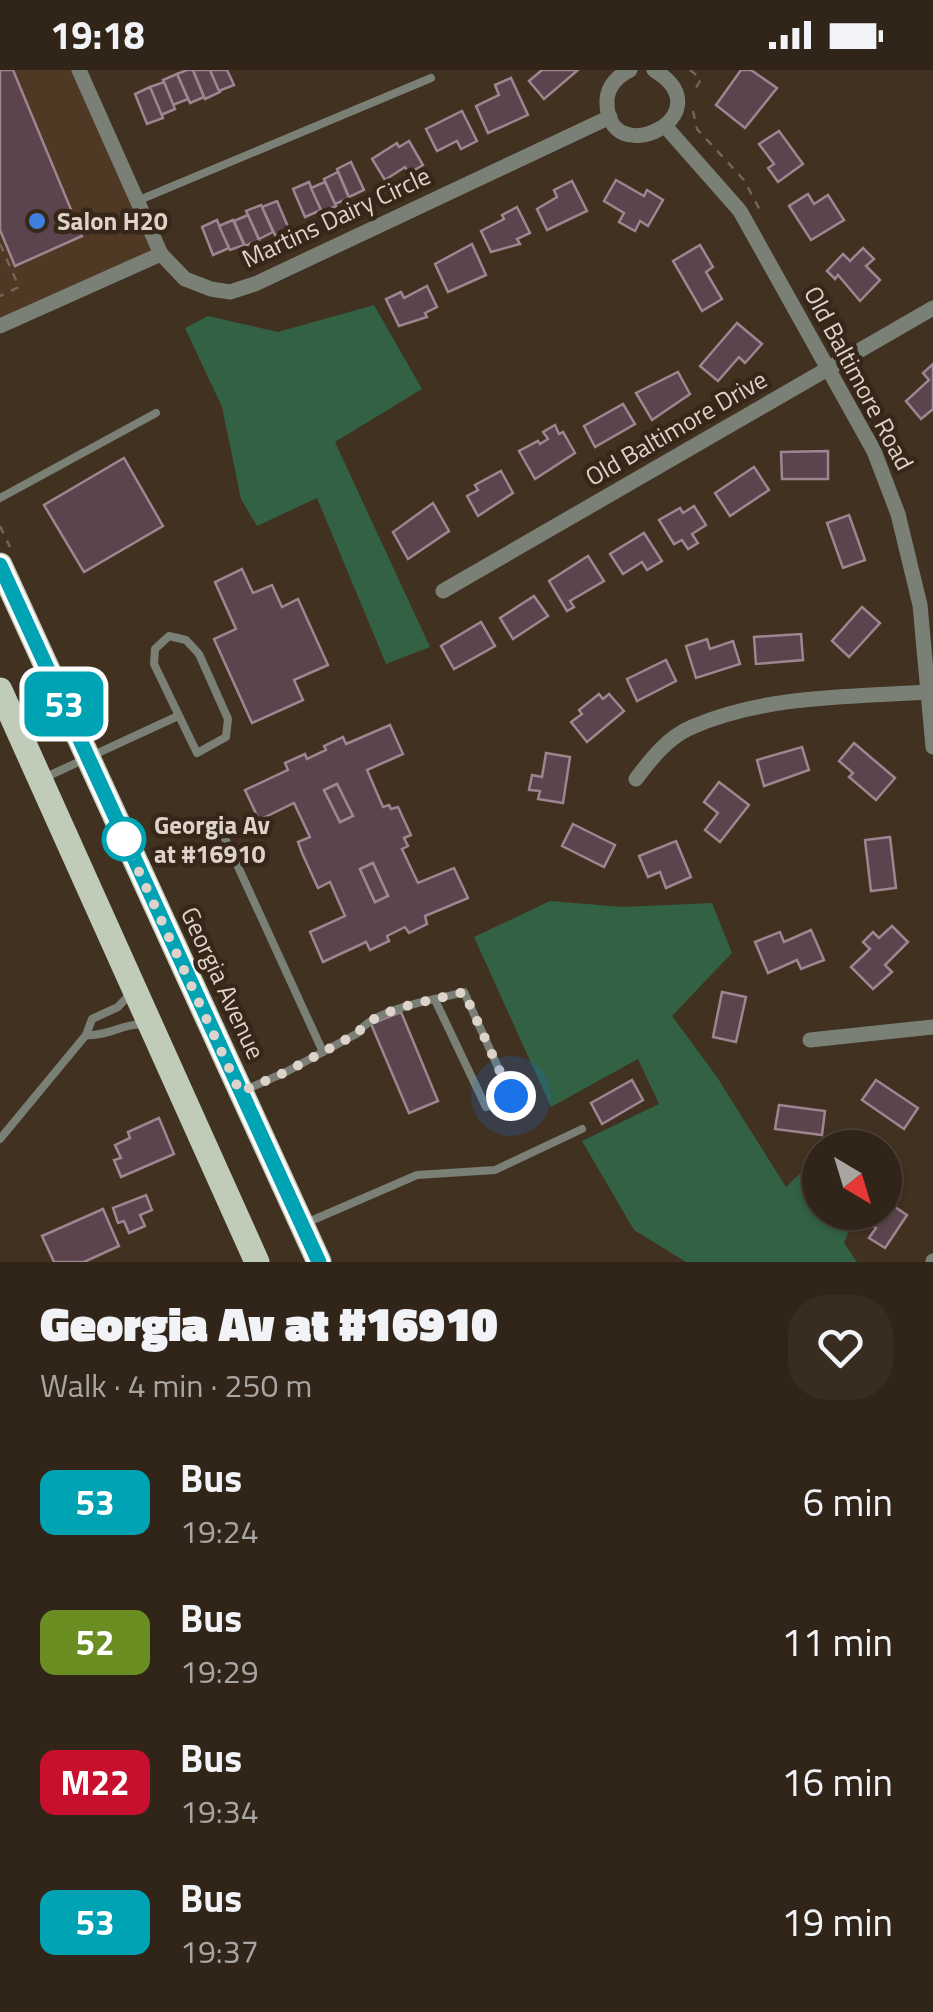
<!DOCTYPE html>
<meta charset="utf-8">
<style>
:root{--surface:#312519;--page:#392d22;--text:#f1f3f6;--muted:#a8a5a2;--line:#4c4238}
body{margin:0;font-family:"Titillium Web",sans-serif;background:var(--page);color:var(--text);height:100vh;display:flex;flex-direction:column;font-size:38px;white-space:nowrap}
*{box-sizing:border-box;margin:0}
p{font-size:32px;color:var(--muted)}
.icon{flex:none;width:55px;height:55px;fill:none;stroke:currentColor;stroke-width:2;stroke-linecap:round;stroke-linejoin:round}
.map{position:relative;height:1192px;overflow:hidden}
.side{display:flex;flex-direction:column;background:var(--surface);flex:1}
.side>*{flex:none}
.badge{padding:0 20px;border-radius:15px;font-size:35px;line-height:65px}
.needle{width:65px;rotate:142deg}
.tools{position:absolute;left:802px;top:1060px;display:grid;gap:20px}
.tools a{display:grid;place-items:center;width:100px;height:100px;border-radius:50%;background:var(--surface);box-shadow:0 2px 8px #0004,0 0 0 2px var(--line);font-size:50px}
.you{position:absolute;width:50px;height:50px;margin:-25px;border:8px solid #fff;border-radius:50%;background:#1a73e8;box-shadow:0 0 0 15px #1a73e833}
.map>.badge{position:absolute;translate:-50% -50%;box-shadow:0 0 0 5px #fff}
.round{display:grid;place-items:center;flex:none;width:105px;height:105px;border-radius:40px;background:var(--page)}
.headline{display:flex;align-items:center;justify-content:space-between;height:170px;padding:0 40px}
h1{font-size:48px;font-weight:800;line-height:75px}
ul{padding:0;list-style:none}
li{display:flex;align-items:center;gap:30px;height:140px;padding:0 40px}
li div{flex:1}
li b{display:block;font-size:38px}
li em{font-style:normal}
li .badge{min-width:110px;font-weight:700;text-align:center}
.status{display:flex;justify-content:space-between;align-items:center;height:70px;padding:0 50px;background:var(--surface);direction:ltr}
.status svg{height:28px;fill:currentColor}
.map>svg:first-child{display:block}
.built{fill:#4f3925}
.green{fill:#336143}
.building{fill:#5b444e;stroke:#9e8590;stroke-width:2.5;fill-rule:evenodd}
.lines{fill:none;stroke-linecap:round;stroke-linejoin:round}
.path{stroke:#736557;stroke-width:2.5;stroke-dasharray:8 8;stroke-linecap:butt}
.lane{stroke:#7a8076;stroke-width:8}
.street{stroke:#7a8076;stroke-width:15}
.primary{stroke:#c0cbb8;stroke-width:25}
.line-casing{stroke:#fff;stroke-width:22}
.line{stroke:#00a3b4;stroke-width:15}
.walk{stroke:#ded3ca;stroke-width:10;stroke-dasharray:0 18}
.shop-dot{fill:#3f7fe0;stroke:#372718;stroke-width:4}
.stop-dot{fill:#fff;stroke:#00a3b4;stroke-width:5}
.labels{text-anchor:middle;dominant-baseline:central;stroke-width:9;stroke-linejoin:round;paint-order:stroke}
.street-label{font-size:25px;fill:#ded3ca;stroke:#372718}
.poi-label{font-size:25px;font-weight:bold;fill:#ded3ca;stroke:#372718;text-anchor:start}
.stop-label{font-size:25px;font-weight:bold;fill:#ded3ca;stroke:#372718;text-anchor:start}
</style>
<div class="status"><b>19:18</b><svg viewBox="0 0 49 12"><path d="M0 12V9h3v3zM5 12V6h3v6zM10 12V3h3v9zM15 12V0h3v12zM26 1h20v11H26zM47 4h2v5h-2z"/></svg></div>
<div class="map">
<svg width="933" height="1192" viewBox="0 0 933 1192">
<rect width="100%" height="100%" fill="#413121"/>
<path class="built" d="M0 0H79L161 184 0 256Z"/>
<g class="green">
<path d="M374 235 422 319 335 372 430 577 386 594 317 428 257 456 241 429 222 337 185 258 208 246 278 262Z"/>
<path d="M550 831 623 837 712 833 732 883 672 946 717 1007 786 1117 820 1084V1142L856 1143 844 1173 857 1192H686L634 1160 582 1071 659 1034 638 989 551 1037 474 867Z"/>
</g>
<g class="building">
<path d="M0 0H13L82 166 15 196 0 160Z"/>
<path d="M187 0H193L204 27 190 33 177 4Z"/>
<path d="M193 0H210L220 22 205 29Z"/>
<path d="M210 0H227L234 15 219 21Z"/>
<path d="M542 0H578L544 29 529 11Z"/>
<path d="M741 0H751L777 18 745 58 716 35Z"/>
<path d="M177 4 188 29 173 35 163 10Z"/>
<path d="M511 8 528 45 488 63 476 36 499 25 495 15Z"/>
<path d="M164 12 175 39 161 45 150 17Z"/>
<path d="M150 17 163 48 147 54 135 24Z"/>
<path d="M462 41 477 71 461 79 457 71 437 81 426 59Z"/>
<path d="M779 61 803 94 778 112 768 98 774 94 759 74Z"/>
<path d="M409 71 423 95 409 103 405 97 385 110 372 89 397 73 399 77Z"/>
<path d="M351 92 364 120 349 127 337 99Z"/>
<path d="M338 102 349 128 335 134 324 109Z"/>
<path d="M616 110 644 126 647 120 663 130 648 156 640 151 635 161 619 152 624 143 604 131Z"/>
<path d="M572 111 587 141 547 160 537 139 557 127 554 120Z"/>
<path d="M309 112 321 140 305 147 293 119Z"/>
<path d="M325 112 336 136 322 142 311 118Z"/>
<path d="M808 124 814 134 828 125 844 150 811 170 789 136Z"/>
<path d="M277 131 289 159 275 165 262 137Z"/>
<path d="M261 135 273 162 259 169 246 141Z"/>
<path d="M517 137 530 163 517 169 520 174 491 182 481 161 504 149 502 145Z"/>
<path d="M248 145 259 170 245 176 234 151Z"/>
<path d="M217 150 229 178 213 185 202 157Z"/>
<path d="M233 150 244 175 230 180 219 156Z"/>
<path d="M472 174 486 205 448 222 435 194Z"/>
<path d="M700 175 713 197 706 202 722 229 702 241 673 191Z"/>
<path d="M863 178 874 189 866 196 880 210 860 231 838 205 835 209 827 201 843 184 850 191Z"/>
<path d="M427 216 437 237 425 243 427 247 399 256 386 229 401 222 404 228Z"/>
<path d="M737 253 762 274 745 293 739 287 718 311 700 296Z"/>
<path d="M933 294V339L921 349 906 331 929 310 923 303Z"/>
<path d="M678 302 690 324 652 350 636 323Z"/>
<path d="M623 334 635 354 595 377 584 356Z"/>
<path d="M555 355 559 364 563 362 575 383 535 409 519 381 538 371 540 374 548 369 543 362Z"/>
<path d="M828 381V409H782L781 382Z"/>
<path d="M124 388 163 456 84 502 44 435Z"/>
<path d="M754 397 769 420 730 446 715 423Z"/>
<path d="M501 401 513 423 478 446 467 426 478 420 475 415Z"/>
<path d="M433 433 449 461 408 489 393 462Z"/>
<path d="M694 436 706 455 692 464 698 473 688 479 682 470 674 474 659 450 680 438 683 443Z"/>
<path d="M849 445 865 490 843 498 827 453Z"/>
<path d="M644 463 662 491 647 500 642 492 623 504 610 484Z"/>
<path d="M588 486 604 511 570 531 574 537 567 541 549 511Z"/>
<path d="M242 499 253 523 272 515 282 537 298 529 328 595 294 610 303 630 252 653 214 569 236 559 215 512Z"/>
<path d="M534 526 548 546 513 569 500 548Z"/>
<path d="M862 537 880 553 849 587 832 571Z"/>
<path d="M481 552 495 576 454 599 441 576Z"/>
<path d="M801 564 803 590 756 594 754 567Z"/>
<path d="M707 569 710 579 733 571 740 594 696 608 686 576Z"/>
<path d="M666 590 676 611 637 631 627 609Z"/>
<path d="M599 624 603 629 609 624 624 641 587 672 571 652 582 644 579 640Z"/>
<path d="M390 655 403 684 367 700 383 737 389 735 391 739 398 737 411 765 404 768 408 776 402 779 418 813 454 798 468 828 425 846 427 854 409 863 405 857 387 866 389 871 370 880 366 872 323 892 310 862 345 846 330 812 318 818 302 783 298 772 310 767 294 733 259 750 245 720 288 700 285 693 305 684 307 689 326 680 324 676 343 667 346 674ZM337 714 353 746 340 752 324 720ZM373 793 388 826 375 832 360 799Z"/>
<path d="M854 673 895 708 876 730 849 707 853 703 839 691Z"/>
<path d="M802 677 809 700 764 716 757 690Z"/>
<path d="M546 683 570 687 563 733 538 729 540 721 529 720 532 705 542 707Z"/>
<path d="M719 712 749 735 720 772 705 760 718 743 704 732Z"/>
<path d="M337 714 353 746 340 752 324 720Z"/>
<path d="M573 754 615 775 604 797 562 776Z"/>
<path d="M890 767 896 818 871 821 865 770Z"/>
<path d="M676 771 691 807 666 818 660 802 648 807 639 786Z"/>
<path d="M373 793 388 826 375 832 360 799Z"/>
<path d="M892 856 908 872 885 895 892 902 873 919 851 897 870 879 863 872 873 862 879 868Z"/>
<path d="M811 860 824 890 801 899 797 890 768 903 755 872 780 862 784 872Z"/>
<path d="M722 922 746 927 736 972 713 967Z"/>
<path d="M401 942 438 1031 409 1043 371 954Z"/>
<path d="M632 1010 643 1030 602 1054 591 1033Z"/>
<path d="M876 1010 918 1038 904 1059 862 1030Z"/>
<path d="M779 1035 825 1041 822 1065 775 1059Z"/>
<path d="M159 1048 174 1084 121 1107 114 1090 121 1088 115 1075 130 1068 128 1062Z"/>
<path d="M146 1125 152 1140 140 1145 145 1156 129 1163 124 1151 118 1153 113 1138Z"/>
<path d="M886 1131 907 1145 885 1178 869 1168 876 1158 870 1154 878 1142H885Z"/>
<path d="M103 1139 119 1176 84 1192H54L42 1166Z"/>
</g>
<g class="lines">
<g class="path">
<path d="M690 0 701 9 693 23"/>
<path d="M693 41 697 59 744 110 762 144"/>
<path d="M0 174 19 217 0 226"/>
<path d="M0 456 10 477"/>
</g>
<g class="lane">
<path d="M137 131 431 8"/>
<path d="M0 428 156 343"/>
<path d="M169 566 186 570 199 584 228 649 226 667 197 683 154 594 155 579Z"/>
<path d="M46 707 178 646"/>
<path d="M218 753 323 982"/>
<path d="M130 924 118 937 92 949 86 965C108 967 124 952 146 955"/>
<path d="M245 1020 286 1002 358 963C374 938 436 930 464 922L511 1026 486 1037 435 930"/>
<path d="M0 1069 86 965"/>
<path d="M306 1153 417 1105 495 1100 582 1059"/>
</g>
<g class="street">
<path d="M79 0 161 184 185 209 211 219 230 222 255 214 610 47"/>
<path d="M630 0C618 6 608 15 607 30 605 105 728 45 654 0"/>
<path d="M666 57 740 141 874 381 898 444 920 535 933 677"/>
<path d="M0 256 161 184"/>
<path d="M443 521 933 238"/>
<path d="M636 709C651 689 668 667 692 657 765 625 850 627 928 622"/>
<path d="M810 970 933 957"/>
<path d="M933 1192V1191"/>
</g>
<g class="primary">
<path d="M0 495 319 1192"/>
<path d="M0 620 257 1192"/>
</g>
</g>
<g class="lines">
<g class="line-casing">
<path id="line" d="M0 495 319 1192"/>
</g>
<use href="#line" class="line"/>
<path class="walk" d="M124 769 240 1022 286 1002 358 963C374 938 436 930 464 922L511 1026"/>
</g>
<circle class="shop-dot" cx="37" cy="151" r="10"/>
<circle class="stop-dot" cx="124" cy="769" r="20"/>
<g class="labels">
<g class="street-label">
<text transform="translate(336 147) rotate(-25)">Martins Dairy Circle</text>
<text transform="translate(859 308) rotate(62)">Old Baltimore Road</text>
<text transform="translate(676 358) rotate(-30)">Old Baltimore Drive</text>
<text transform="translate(223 913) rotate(65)">Georgia Avenue</text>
</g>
<g class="poi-label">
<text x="57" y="151">Salon H20</text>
</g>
<g class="stop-label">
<text x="154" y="755">Georgia Av<tspan x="154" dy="29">at #16910</tspan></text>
</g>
</g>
</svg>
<div class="tools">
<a><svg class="needle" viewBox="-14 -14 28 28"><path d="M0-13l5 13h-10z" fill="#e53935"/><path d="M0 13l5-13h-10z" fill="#a8a5a2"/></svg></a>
</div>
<div class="you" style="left:511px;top:1026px"></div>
<b class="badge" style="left:64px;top:634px;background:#00a3b4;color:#fff">53</b>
</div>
<section class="side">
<div class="headline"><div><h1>Georgia Av at #16910</h1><p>Walk · 4 min · 250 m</p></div><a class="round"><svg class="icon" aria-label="heart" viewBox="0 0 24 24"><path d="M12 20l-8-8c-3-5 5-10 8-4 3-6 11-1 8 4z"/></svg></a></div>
<ul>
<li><span class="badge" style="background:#00a3b4;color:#fff">53</span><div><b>Bus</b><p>19:24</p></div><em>6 min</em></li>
<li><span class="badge" style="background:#6b8e23;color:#fff">52</span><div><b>Bus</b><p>19:29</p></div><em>11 min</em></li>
<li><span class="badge" style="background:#c8102e;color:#fff">M22</span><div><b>Bus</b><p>19:34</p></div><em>16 min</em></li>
<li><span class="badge" style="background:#00a3b4;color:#fff">53</span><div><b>Bus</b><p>19:37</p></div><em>19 min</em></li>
</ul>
</section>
